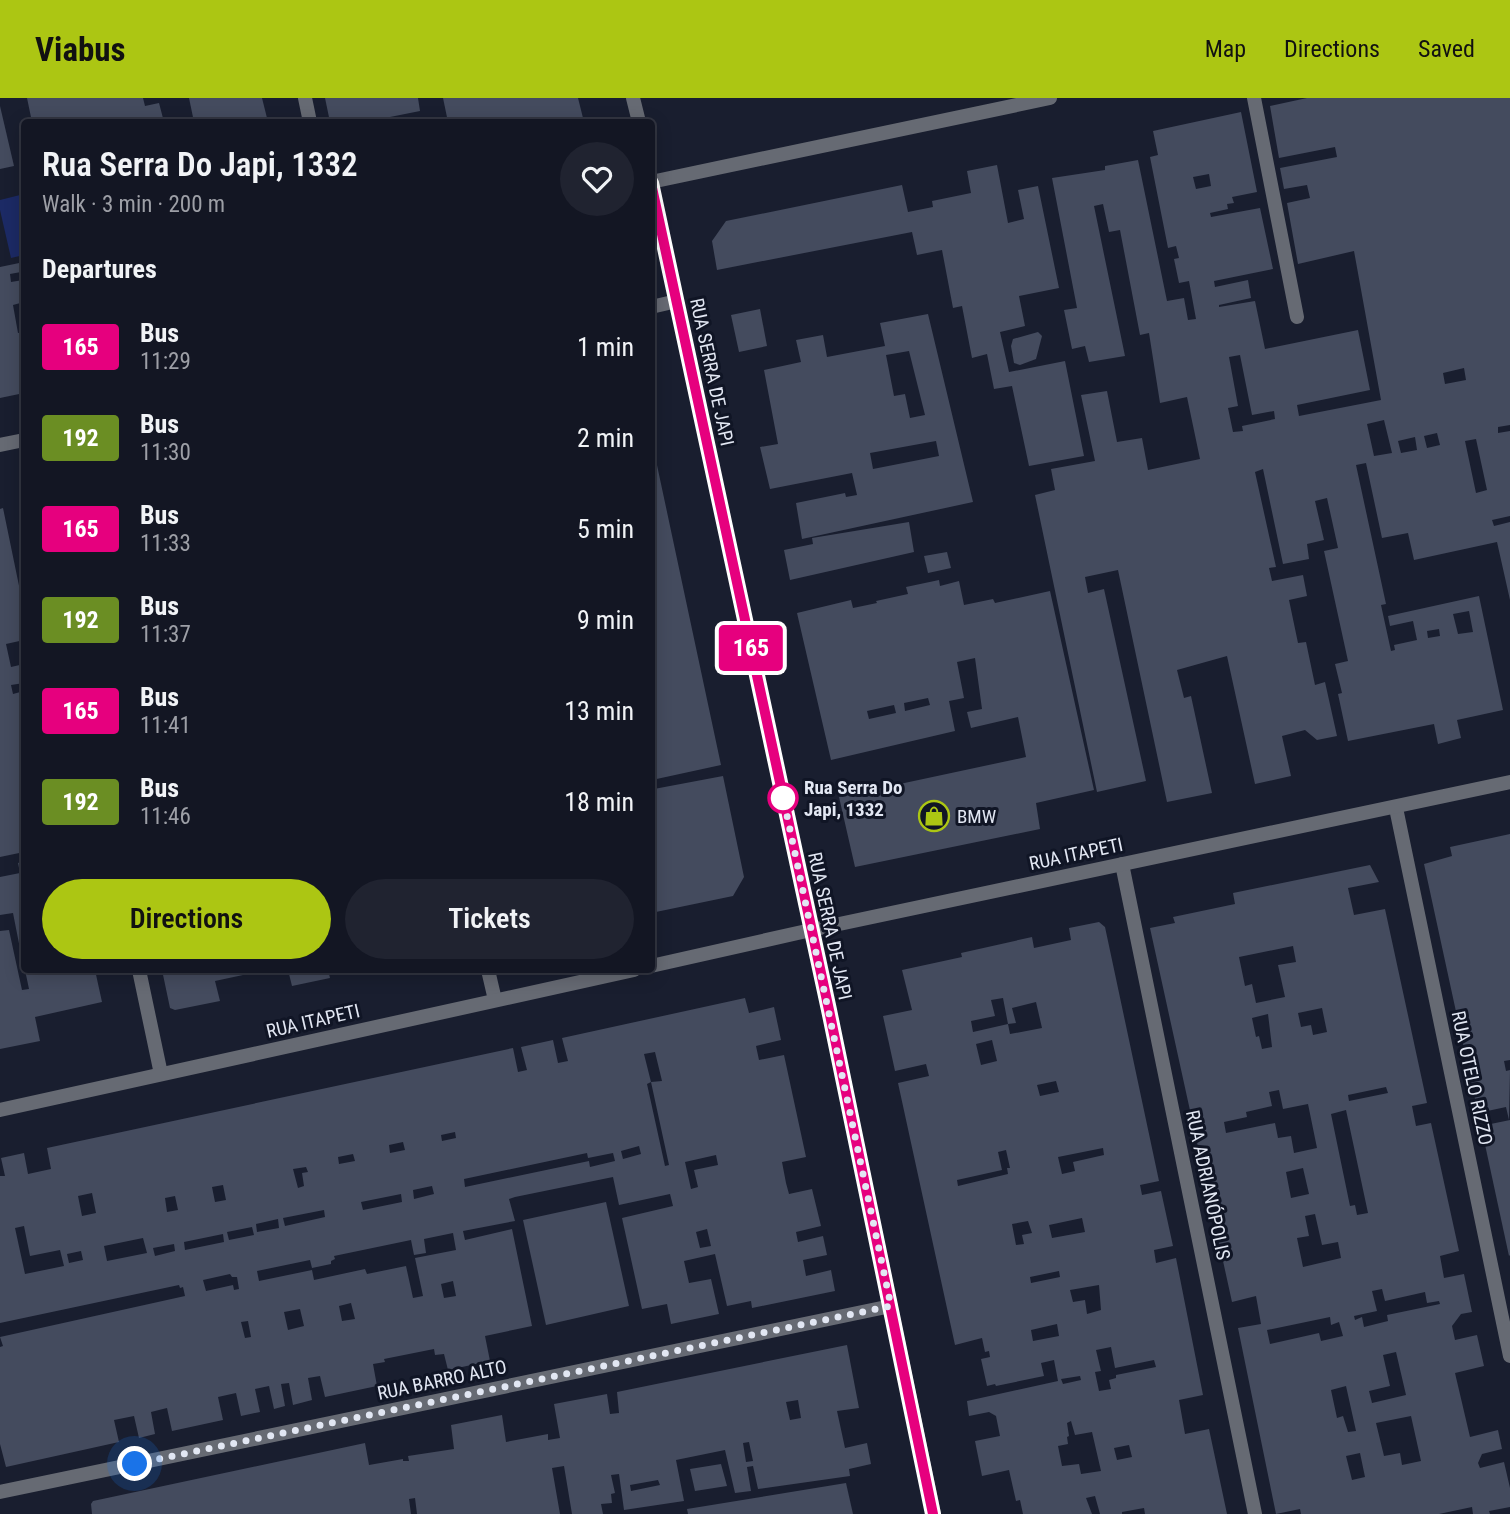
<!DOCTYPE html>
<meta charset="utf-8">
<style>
:root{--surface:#131623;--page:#202330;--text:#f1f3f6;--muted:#9d9fa6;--line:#323541;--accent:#acc613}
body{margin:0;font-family:"Roboto Condensed",sans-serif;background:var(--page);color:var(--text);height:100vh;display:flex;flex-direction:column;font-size:26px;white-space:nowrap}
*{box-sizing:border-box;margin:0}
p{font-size:23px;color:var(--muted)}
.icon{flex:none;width:38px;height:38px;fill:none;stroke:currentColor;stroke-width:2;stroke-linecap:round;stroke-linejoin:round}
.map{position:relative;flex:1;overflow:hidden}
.panel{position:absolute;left:21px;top:21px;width:634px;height:854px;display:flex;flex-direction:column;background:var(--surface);border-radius:7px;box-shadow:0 4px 18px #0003,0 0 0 2px var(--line)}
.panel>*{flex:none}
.badge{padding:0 14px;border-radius:5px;font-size:24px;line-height:46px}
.you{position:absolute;width:35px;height:35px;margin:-18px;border:5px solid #fff;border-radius:50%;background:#1a73e8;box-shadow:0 0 0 10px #1a73e833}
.map>.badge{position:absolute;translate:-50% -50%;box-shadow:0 0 0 4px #fff}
h2{padding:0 21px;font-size:26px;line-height:63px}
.round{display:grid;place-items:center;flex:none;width:74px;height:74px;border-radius:37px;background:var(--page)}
.overview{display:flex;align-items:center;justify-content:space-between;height:119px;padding:0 21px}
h1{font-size:33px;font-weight:600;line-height:52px}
.cta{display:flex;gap:14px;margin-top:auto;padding:14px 21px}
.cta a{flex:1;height:80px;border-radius:42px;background:var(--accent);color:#111;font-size:28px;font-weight:600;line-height:80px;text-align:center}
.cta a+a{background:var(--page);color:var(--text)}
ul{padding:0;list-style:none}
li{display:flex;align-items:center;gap:21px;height:91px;padding:0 21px}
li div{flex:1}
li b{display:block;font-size:26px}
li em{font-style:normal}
li .badge{min-width:77px;font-weight:700;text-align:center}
header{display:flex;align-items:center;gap:42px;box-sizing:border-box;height:98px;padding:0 35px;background:var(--accent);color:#111}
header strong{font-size:33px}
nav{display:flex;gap:38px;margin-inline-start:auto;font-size:24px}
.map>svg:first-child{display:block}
.green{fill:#1c2a65}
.building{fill:#444b5e;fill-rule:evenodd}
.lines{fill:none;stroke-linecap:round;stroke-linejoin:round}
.minor{stroke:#666a73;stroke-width:14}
.line-casing{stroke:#fff;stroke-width:16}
.line{stroke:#e6007e;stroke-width:10}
.walk{stroke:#e2e7f3;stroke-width:7;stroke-dasharray:0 12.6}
.stop-dot{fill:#fff;stroke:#e6007e;stroke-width:3.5}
.labels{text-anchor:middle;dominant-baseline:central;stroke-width:6;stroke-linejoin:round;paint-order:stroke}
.street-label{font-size:19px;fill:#e2e7f3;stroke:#101525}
.stop-label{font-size:19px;font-weight:bold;fill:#e2e7f3;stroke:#101525;text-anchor:start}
.poi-label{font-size:19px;fill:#e2e7f3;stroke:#101525;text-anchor:start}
</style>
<header>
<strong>Viabus</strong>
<nav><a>Map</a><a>Directions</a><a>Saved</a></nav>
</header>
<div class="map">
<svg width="1510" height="1416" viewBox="0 0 1510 1416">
<rect width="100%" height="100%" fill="#191e2f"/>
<path class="green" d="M24 96V157L11 160 0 112V102Z"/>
<g class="building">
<path d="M27 0H143L145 8 159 5 164 24H32Z"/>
<path d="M189 0H262L268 24H194Z"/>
<path d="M325 0H418L420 13 365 24H330Z"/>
<path d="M443 0H578L584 24H448Z"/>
<path d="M1307 0H1510V327L1498 329V335L1510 333V418L1492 422 1494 428 1510 424V502L1497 444 1414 462 1408 435 1382 440 1366 365 1356 367 1386 506 1381 507 1391 553 1395 552 1394 547 1417 542 1413 523 1390 528 1388 518 1479 498 1503 612 1457 622 1461 640 1438 646 1434 626 1348 643 1338 596 1342 595 1335 566 1348 563 1324 453 1338 450 1327 400 1315 403 1324 442 1307 446 1309 461 1283 466 1263 371 1255 374 1276 469 1269 470 1272 483 1303 477 1307 498 1289 502 1298 545 1306 544 1315 587 1325 584 1337 638 1317 642 1305 632 1282 638 1291 678 1255 686 1227 558 1177 572 1184 600 1191 598 1212 695 1167 704 1118 472 1085 479 1088 495 1104 491 1146 683 1097 694 1035 397 1055 392 1051 371 1095 363 1081 297 1107 293 1117 344 1142 340 1148 372 1200 361 1187 299 1160 305 1149 235 1140 237 1120 132 1109 134 1103 106 1094 108 1125 258 1089 264 1085 248 1072 251 1064 212 1077 210 1052 80 1105 72V68L1138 62 1167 203 1184 200 1188 222 1196 221 1189 183 1179 185 1174 161 1179 160 1176 148 1168 150 1150 59 1158 57 1153 33 1241 14 1257 94 1232 99 1234 105 1227 106 1228 111 1210 115 1211 119 1260 110 1273 171 1214 183 1215 189 1248 182 1251 200 1219 207V209L1255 203 1265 251 1358 232 1370 292 1297 307 1299 318 1381 302 1354 153 1298 166 1287 105 1310 100 1307 87 1284 91 1280 70 1337 59 1335 49 1279 60 1270 8ZM1209 76 1211 88 1196 91 1193 79ZM1240 257 1252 317 1274 313 1275 321 1242 328 1243 333 1233 334 1228 310 1238 308 1229 259ZM1464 270 1466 282 1445 286 1443 275ZM1384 322 1392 355 1374 358 1367 326ZM1437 335 1440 347 1427 350 1424 338ZM1415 339 1417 352 1401 355 1398 343ZM1476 341 1487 392 1476 395 1465 343ZM1469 513 1473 534 1458 536 1453 516ZM1439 531 1440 538 1428 540 1427 533Z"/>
<path d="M0 8 14 68 0 71Z"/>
<path d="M997 67 1008 125 1024 121 1018 92 1038 88 1059 190 1019 198 1025 228 1000 234 1009 274 1065 263 1084 358 1029 368 1012 288 994 291 987 256 972 260 962 208 953 210 942 152 917 157 912 134 717 172 712 143 726 123 902 87 908 114 933 109 932 103 971 95 967 73Z"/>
<path d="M24 164V204L13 207 18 235 24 234V295L0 300V169ZM21 174 23 182 11 184 10 176Z"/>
<path d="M760 211 767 248 739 254 731 217Z"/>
<path d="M928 216 973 404 802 441 796 405 845 395 846 399 857 397 852 375 770 391 760 349 778 346 764 272 801 264 796 242 823 237 827 259 885 248 880 225ZM909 253 925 317 910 320 905 296 894 298 886 257ZM936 343 939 358 873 371 870 355Z"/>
<path d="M1038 234 1042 238 1036 261 1020 267 1014 265 1011 248 1013 241Z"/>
<path d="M651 339 721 667 652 682 654 691 723 678 744 779 733 798 651 815Z"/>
<path d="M3 410 24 512V542L6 546 11 569 24 566V585L11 587 13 596 24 593V754L0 759V411Z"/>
<path d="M909 424 914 454 790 482 784 452 813 446 812 440Z"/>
<path d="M947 454 951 470 928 475 924 458Z"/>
<path d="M939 482 940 488 959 483 964 507 993 501 995 505 1050 493 1094 692 1036 705 1040 731 855 769 839 699 1026 659 1018 619 971 630 967 614 982 611 975 560 957 564 964 600 949 603 955 633 831 662 797 515 851 502 853 510 877 505 876 503 908 496 906 489ZM928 600 930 607 905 613 904 605ZM894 607 896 615 869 621 867 613Z"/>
<path d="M1510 736V962L1504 963 1506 973 1510 972 1509 1022 1506 1009 1478 1015 1424 766 1452 758 1450 749Z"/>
<path d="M24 763V865L23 866 13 815 0 817V779L20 775 18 765Z"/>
<path d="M1370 767 1379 784 1348 790 1354 817 1385 811 1427 1005 1412 1008 1416 1028 1431 1025 1459 1153 1440 1158 1444 1180 1464 1176 1472 1214 1461 1216 1452 1228 1455 1242 1477 1237 1484 1268 1455 1275 1470 1339 1498 1332 1502 1351 1482 1356 1478 1365 1480 1370 1504 1364 1510 1390V1409L1489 1413 1490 1416H1473L1472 1409 1439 1416H1301L1300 1411 1276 1416 1238 1230 1261 1226 1256 1198 1232 1204 1150 830 1175 825 1173 819 1235 806 1233 795ZM1293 848 1296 864 1278 867 1285 899 1256 905 1252 886 1245 888 1239 859ZM1322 910 1327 934 1313 937 1311 927 1301 929 1298 915ZM1268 916 1272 949 1262 951 1259 938 1256 939 1252 920ZM1386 989 1388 995 1349 1003 1348 997ZM1279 992 1283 1011 1308 1006 1317 1050 1294 1055 1291 1038 1278 1040 1275 1025 1226 1035 1224 1024 1247 1019 1246 1014 1272 1008 1269 994ZM1346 1012 1368 1115 1357 1117 1355 1107 1350 1108 1331 1016ZM1303 1070 1309 1096 1291 1100 1286 1074ZM1315 1116 1322 1147 1338 1144 1341 1160 1303 1169 1297 1140 1309 1138 1305 1118ZM1382 1191 1385 1203 1425 1194 1427 1205 1439 1203 1440 1206 1387 1217 1388 1223 1364 1229 1362 1219 1355 1222 1354 1218 1377 1213 1372 1193ZM1330 1219 1331 1227 1339 1224 1343 1238 1321 1243 1319 1235 1270 1246 1267 1232ZM1396 1254 1406 1297 1372 1305 1369 1293 1390 1288 1383 1257ZM1346 1288 1356 1333 1348 1334 1343 1318 1337 1320 1331 1292ZM1411 1318 1421 1363 1402 1367 1400 1355 1384 1358 1376 1325ZM1360 1355 1365 1379 1352 1382 1346 1358Z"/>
<path d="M1099 824 1105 829 1159 1083 1140 1087 1142 1097 1161 1093 1173 1148 1154 1152 1156 1165 1176 1160 1203 1297 1179 1302 1185 1336 1209 1331 1227 1416H1145L1144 1410 1122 1414V1416H1100L1095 1398 1086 1400 1092 1416H1023L1020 1402 1016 1403 1009 1372 982 1378 975 1343 1000 1338 996 1318 989 1314 969 1318 967 1303 1058 1283 1054 1262 1041 1265 1044 1278 996 1288 995 1286 987 1288 981 1261 990 1259 989 1253 985 1254 982 1240 955 1247 898 985 929 978 926 966 895 973 883 918 912 912 902 872 962 859 961 855 1032 839 1034 850 1071 842 1069 830ZM1003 900 1008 926 1016 925 1012 910 1036 904 1042 930 1010 936 1008 926 973 934 971 923 995 918 991 902ZM992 942 997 963 981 967 976 946ZM1056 983 1059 994 1040 998 1037 987ZM1103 1050 1104 1057 1073 1064 1075 1073 1062 1076 1058 1059ZM1006 1052 1010 1070H1007L1008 1076 958 1088 957 1082 1002 1072 998 1054ZM1082 1120 1085 1134 1052 1140 1049 1127ZM1028 1123 1032 1135 1022 1137 1024 1146 1016 1147 1012 1126ZM1059 1173 1060 1179 1031 1185 1030 1179ZM1099 1187 1101 1212 1087 1216 1085 1202 1073 1204 1070 1192ZM1057 1226 1059 1238 1033 1243 1031 1232ZM1111 1249 1115 1270 1154 1262 1156 1269 1116 1277V1280L1109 1282 1111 1291 1099 1293 1095 1274 1101 1273 1096 1252ZM1080 1278 1081 1282 1063 1286 1061 1281ZM1071 1323 1075 1337 1092 1334 1101 1373 1081 1376 1079 1366 1062 1368 1058 1348 1068 1346 1067 1339 1069 1338 1067 1325ZM1129 1347 1132 1359 1117 1362 1114 1350Z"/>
<path d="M9 832 22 892 29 891 25 872H95L102 904 35 919 40 943 0 951V833Z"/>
<path d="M162 872H241L243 877 215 883 220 903 175 912 170 910Z"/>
<path d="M288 872H328L330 880 292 888Z"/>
<path d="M745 900 749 915 774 909 781 942 756 948 759 962 784 957 806 1059 782 1064 786 1085 789 1096 812 1091 821 1128 796 1134 798 1144 823 1138 827 1157 803 1162 806 1178 831 1172 835 1193 752 1210 751 1203 727 1208 715 1156 684 1163 689 1185 711 1181 719 1216 671 1226 667 1206 642 1211 622 1120 673 1108 670 1096 619 1107 613 1079 515 1099 509 1101 515 1123 463 1133 465 1142 512 1131 532 1228 485 1238 490 1263 448 1272 444 1256 435 1257 434 1251 384 1261 385 1264 373 1266 377 1288 325 1299 320 1278 308 1280 312 1302 293 1307 289 1285 281 1286 285 1308 274 1311 269 1288 255 1291 260 1314 241 1318 236 1295 218 1299 223 1322 172 1333 167 1310 151 1314 155 1336 139 1340 134 1318 114 1322 119 1344 6 1369 0 1346V1249L3 1248 0 1239 185 1198 183 1189 180 1190 179 1187 0 1225V1078H5L1 1060 24 1055 28 1076 51 1071 47 1050 513 950 518 974 527 972 521 949 553 942 558 965 568 963 562 940ZM655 954 662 983 651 984 669 1067 665 1068 647 986 651 984 644 956ZM455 1034 456 1040 442 1043 441 1037ZM403 1044 405 1052 390 1055 389 1047ZM639 1048 641 1056 623 1061 621 1053ZM587 1055 588 1060 613 1055 615 1063 590 1069 589 1063 465 1089 464 1081ZM353 1056 355 1063 339 1066 338 1059ZM716 1057 718 1067 694 1072 698 1089 691 1091 685 1064ZM306 1069 308 1074 302 1075 304 1088 298 1090 293 1071ZM223 1087 226 1102 215 1104 212 1089ZM432 1088 434 1096 414 1101 413 1092ZM92 1095 96 1115 82 1118 78 1098ZM401 1096 402 1104 363 1112 361 1104ZM175 1098 178 1112 167 1114 165 1100ZM324 1112 325 1119 285 1128 283 1120ZM278 1121 279 1130 257 1134 256 1126ZM24 1128 30 1158 60 1152 64 1168 25 1176 15 1130ZM252 1129 254 1137 229 1142 227 1134ZM707 1131 711 1148 700 1150 696 1134ZM453 1135 456 1152 415 1160 423 1198 413 1200 406 1168 367 1176 365 1171 314 1182 312 1172 259 1183 257 1173 310 1162 312 1170 331 1166V1163L335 1161 334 1158 411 1142 414 1157 426 1155 424 1141ZM223 1136 224 1144 185 1152 184 1144ZM143 1140 147 1155 107 1163 104 1148ZM174 1146 175 1153 155 1158 153 1150ZM81 1153 83 1162 69 1165 67 1156ZM230 1176 232 1179H237L239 1191 234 1192 233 1187 206 1193 203 1182ZM453 1183 456 1198 444 1200 441 1186ZM351 1205 355 1221 342 1223 339 1208ZM300 1211 304 1228 288 1232 284 1214ZM248 1223 251 1239 245 1240 241 1224Z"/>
<path d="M1510 1022V1157L1509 1158 1481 1028Z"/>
<path d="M606 1104 629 1208 546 1227 523 1122Z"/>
<path d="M847 1247 859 1310 837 1313 845 1350 867 1345 871 1366 849 1371 850 1378 758 1391 753 1368 747 1369 751 1393 735 1395 725 1352 676 1362 684 1403 624 1412 619 1376 611 1377 615 1395 611 1396 612 1405 601 1406 603 1416H572L564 1368 552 1370 560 1416H417L415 1400 409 1401 411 1416H92L91 1406 93 1403 365 1345 369 1367 403 1361V1363H409L408 1358 454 1351 451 1327 502 1317 506 1344 548 1336V1342L560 1340 554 1306 607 1296 610 1316 619 1315 617 1294ZM798 1302 801 1320 790 1322 786 1304ZM749 1344 753 1363 746 1364 743 1345ZM658 1382 660 1387 631 1393 630 1387Z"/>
<path d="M721 1366 727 1388 695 1393 690 1371Z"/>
<path d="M846 1385 853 1416H688L687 1411Z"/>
</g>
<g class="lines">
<g class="minor">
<path d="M305 0 310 24"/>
<path d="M633 0 639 24"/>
<path d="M1254 0 1297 219"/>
<path d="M651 84 1050 0"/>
<path d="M651 85 829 912 934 1416"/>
<path d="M651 209 677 203"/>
<path d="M0 347 24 342"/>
<path d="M1396 710 1510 1258"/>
<path d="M1122 766 1255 1416"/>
<path d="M651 868 811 832 1510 684"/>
<path d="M139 872 161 976"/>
<path d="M488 872 495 902"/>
<path d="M0 1012 634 872"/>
<path d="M0 1394 891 1208"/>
</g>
</g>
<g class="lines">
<g class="line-casing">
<path id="line" d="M651 85 829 912 933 1416"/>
</g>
<use href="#line" class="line"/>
<path class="walk" d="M135 1366 891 1208 782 694 783 700"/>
</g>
<defs>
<g id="shop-ring" transform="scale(1.575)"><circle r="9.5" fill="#101525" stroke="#acc613" stroke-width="1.5"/><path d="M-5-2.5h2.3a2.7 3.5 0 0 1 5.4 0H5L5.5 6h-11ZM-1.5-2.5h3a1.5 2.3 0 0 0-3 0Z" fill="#acc613"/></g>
</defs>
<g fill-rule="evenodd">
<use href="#shop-ring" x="934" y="718"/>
</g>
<circle class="stop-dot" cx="783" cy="700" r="14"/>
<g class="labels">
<g class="street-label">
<text transform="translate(712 274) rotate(78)">RUA SERRA DE JAPI</text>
<text transform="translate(1076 756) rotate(-12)">RUA ITAPETI</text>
<text transform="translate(830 828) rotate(78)">RUA SERRA DE JAPI</text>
<text transform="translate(313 923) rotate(-13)">RUA ITAPETI</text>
<text transform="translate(1472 980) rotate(78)">RUA OTELO RIZZO</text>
<text transform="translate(1208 1087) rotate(78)">RUA ADRIANÓPOLIS</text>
<text transform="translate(442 1282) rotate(-12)">RUA BARRO ALTO</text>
</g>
<g class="stop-label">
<text x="804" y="689">Rua Serra Do<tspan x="804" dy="22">Japi, 1332</tspan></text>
</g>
<g class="poi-label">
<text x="957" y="718">BMW</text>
</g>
</g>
</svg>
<div class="you" style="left:135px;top:1366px"></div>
<b class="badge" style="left:751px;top:550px;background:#e6007e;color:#fff">165</b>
<section class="panel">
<div class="overview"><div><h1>Rua Serra Do Japi, 1332</h1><p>Walk · 3 min · 200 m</p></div><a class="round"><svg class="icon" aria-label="heart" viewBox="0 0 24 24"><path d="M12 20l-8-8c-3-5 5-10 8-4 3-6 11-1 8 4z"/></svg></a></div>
<h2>Departures</h2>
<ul>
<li><span class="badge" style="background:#e6007e;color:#fff">165</span><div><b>Bus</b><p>11:29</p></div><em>1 min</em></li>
<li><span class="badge" style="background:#6b8e23;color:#fff">192</span><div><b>Bus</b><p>11:30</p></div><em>2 min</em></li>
<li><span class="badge" style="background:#e6007e;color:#fff">165</span><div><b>Bus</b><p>11:33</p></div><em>5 min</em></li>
<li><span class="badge" style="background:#6b8e23;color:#fff">192</span><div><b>Bus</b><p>11:37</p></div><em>9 min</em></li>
<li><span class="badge" style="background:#e6007e;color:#fff">165</span><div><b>Bus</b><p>11:41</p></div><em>13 min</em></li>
<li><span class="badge" style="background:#6b8e23;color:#fff">192</span><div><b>Bus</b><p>11:46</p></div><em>18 min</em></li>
</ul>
<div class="cta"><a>Directions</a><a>Tickets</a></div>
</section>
</div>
